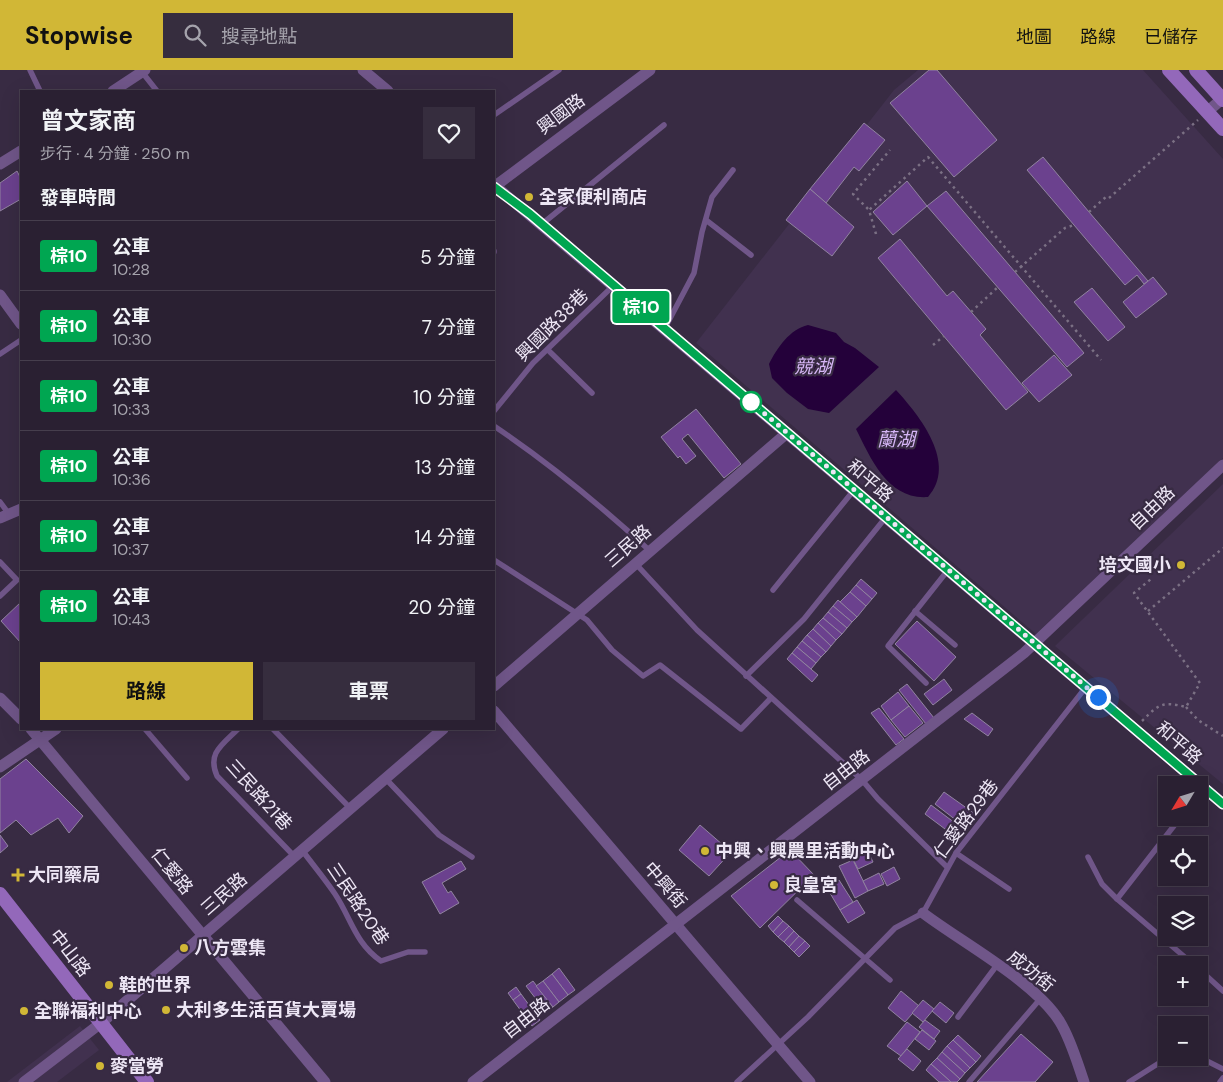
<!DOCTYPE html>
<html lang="zh-TW">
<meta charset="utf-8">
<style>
:root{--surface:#2a2032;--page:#362d3e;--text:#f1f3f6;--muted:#a5a3ac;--line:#463e4d;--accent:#d1b736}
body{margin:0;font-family:"DM Sans","Noto Sans TC",sans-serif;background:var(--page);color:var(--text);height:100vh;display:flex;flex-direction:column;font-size:19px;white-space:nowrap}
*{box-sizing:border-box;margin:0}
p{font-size:16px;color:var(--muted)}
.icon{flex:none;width:28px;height:28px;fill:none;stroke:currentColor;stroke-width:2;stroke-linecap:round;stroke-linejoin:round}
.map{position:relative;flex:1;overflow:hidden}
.details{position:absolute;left:20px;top:20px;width:475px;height:640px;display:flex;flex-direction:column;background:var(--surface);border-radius:0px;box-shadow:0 5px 20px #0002,0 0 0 1px var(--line)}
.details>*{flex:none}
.badge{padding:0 10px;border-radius:4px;font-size:18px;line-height:32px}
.needle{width:32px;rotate:232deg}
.fabs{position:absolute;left:1158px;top:706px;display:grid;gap:10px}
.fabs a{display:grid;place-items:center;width:50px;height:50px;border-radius:0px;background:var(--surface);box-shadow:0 5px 20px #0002,0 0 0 1px var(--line);font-size:25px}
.you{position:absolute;width:25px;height:25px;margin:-12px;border:4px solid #fff;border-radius:50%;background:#1a73e8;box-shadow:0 0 0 8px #1a73e833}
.map>.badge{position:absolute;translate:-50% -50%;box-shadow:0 0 0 2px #fff}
h2{padding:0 20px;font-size:19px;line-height:45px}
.round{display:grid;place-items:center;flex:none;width:52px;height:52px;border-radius:0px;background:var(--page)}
.head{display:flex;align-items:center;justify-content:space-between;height:85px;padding:0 20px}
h1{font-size:24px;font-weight:700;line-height:38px}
.primary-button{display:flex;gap:10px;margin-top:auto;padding:10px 20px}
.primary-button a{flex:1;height:58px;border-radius:0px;background:var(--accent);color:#111;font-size:20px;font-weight:700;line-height:58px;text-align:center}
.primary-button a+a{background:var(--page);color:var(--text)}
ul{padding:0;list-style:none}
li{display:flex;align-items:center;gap:15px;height:70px;padding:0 20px;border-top:1px solid var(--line)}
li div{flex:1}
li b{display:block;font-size:19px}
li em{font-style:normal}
li .badge{min-width:55px;font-weight:700;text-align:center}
header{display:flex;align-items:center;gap:30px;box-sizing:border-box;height:70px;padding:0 25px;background:var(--accent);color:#111}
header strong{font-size:24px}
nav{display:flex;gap:28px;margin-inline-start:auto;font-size:18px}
.search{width:350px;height:45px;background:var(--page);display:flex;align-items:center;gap:12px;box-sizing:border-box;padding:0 18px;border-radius:0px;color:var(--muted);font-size:19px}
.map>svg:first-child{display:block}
.built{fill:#41314f}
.water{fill:#24013a}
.building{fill:#6b418e;stroke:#9183a0}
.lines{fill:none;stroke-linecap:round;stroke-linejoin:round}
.path{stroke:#7b7084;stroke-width:2.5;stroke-dasharray:2.5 4;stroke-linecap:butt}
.service{stroke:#705689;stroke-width:5.5}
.minor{stroke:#705689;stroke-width:11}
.secondary{stroke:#9368ba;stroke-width:14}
.line-casing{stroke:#fff;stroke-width:11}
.line{stroke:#00a651;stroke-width:8}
.walk{stroke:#ede6f5;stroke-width:5;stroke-dasharray:0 9}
.poi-dot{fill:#d1b736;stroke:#382b43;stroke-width:2}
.stop-dot{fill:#fff;stroke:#00a651;stroke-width:2.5}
.labels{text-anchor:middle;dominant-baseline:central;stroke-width:4.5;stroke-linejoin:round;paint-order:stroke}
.street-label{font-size:18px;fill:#ede6f5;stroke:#382b43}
.poi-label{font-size:18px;font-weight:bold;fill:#ede6f5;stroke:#382b43;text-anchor:start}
.water-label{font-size:19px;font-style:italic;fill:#d5b5f5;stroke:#382b43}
</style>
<header>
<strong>Stopwise</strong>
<div class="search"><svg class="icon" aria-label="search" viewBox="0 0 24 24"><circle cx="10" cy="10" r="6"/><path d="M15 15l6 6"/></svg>搜尋地點</div>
<nav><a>地圖</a><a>路線</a><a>已儲存</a></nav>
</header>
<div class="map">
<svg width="1223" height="1012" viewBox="0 0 1223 1012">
<rect width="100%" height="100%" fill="#382b43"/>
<g class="built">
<path d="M918 0H1143L1223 89V388L1036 564 696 273 894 20Z"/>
<path d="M1223 414V714L1055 576Z"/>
<path d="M80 956 99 980 57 1012H7Z"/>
</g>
<g class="water">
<path d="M808 255 836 263 844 272 855 278 879 297 829 343 808 339 787 323 772 308 769 294C777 278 790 259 808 255Z"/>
<path d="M896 320C920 346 958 394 928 427 888 430 871 389 856 359Z"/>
</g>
<g class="building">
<path d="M929 0H937L997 70 954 107 890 33Z"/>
<path d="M864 53 885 70 859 101 854 97 826 133 810 119Z"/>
<path d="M1043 87 1089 142 1148 211 1144 214 1137 205 1125 215 1074 155 1027 100Z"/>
<path d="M17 101 21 109V129L0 141V113Z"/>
<path d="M907 111 927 136 893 165 873 142Z"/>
<path d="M810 119 854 157 832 186 786 150Z"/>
<path d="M946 121 1084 283 1067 297 927 136Z"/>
<path d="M900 169 947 226 953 221 986 259 980 265 1028 322 1006 340 878 188Z"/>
<path d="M1153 207 1167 224 1136 248 1123 232Z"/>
<path d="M1092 218 1125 257 1108 271 1074 232Z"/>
<path d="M1054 285 1072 305 1039 332 1022 313Z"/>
<path d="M696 339 741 394 724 408 688 364 682 369 696 386 686 394 680 386 678 388 661 367Z"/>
<path d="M861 509 877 523 872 529 856 515Z"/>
<path d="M856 515 872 529 866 536 850 522Z"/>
<path d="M850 522 866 536 857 547 840 532Z"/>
<path d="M838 530 857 547 852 552 833 536Z"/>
<path d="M21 532V573L1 551Z"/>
<path d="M833 536 852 552 847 558 828 542Z"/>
<path d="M828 542 847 558 842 564 823 548Z"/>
<path d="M823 548 842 564 836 570 818 553Z"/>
<path d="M917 551 956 587 934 611 895 574Z"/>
<path d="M818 553 836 570 831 576 813 559Z"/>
<path d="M813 559 831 576 826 582 807 565Z"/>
<path d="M807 565 826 582 821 587 802 571Z"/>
<path d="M802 571 821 587 816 593 797 577Z"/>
<path d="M797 577 816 593 811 599 792 583Z"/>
<path d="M792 583 818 605 812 612 787 589Z"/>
<path d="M944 609 952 620 933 635 924 624Z"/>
<path d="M907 614 934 648 926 654 899 620Z"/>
<path d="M898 622 909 636 891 650 881 636Z"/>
<path d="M909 636 923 653 905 667 891 650Z"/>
<path d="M879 638 904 669 896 675 871 643Z"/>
<path d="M972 643 993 659 988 666 964 649Z"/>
<path d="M26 689 83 746 69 763 58 748 31 765 16 750 0 763V709Z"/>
<path d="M944 722 975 744 965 757 935 734Z"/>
<path d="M931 735 959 756 953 765 925 744Z"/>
<path d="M700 755 731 782 709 806 679 780Z"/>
<path d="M0 765 8 776 0 783Z"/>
<path d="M864 773 873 792 858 799 849 781Z"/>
<path d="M790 780 814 805 760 858 731 826Z"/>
<path d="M853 790 868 821 855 828 839 796Z"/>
<path d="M461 791 466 799 442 813 448 823 451 821 459 833 440 844 422 812Z"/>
<path d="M894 797 900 809 887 816 881 804Z"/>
<path d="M879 803 884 814 868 821 863 811Z"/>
<path d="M839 810 853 832 840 840 827 818Z"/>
<path d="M857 830 865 843 848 853 840 840Z"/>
<path d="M778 846 783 851 773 862 768 856Z"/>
<path d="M783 851 789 856 778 867 773 862Z"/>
<path d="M789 856 794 861 784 872 778 867Z"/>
<path d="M794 861 799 866 789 877 784 872Z"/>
<path d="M799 866 805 871 794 882 789 877Z"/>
<path d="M805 871 810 876 799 887 794 882Z"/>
<path d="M559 898 575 920 568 925 552 904Z"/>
<path d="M552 904 568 925 559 932 543 911Z"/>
<path d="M533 911 553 937 546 942 526 916Z"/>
<path d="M543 911 559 932 553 937 536 916Z"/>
<path d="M516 917 521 924 513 930 508 923Z"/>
<path d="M901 921 919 936 905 952 888 938Z"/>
<path d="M521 924 540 950 532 956 513 930Z"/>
<path d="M923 930 934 939 923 952 912 943Z"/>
<path d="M940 932 954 943 946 953 932 941Z"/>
<path d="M925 950 940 961 934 969 919 957Z"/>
<path d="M907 952 920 962 901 986 887 976Z"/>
<path d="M922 960 936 971 929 980 915 969Z"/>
<path d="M1021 964 1053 992 1035 1012H977Z"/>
<path d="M958 965 981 986 976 992 953 970Z"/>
<path d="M953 970 976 992 970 998 947 976Z"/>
<path d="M947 976 970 998 965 1003 942 982Z"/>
<path d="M907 979 921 991 913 1001 898 989Z"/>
<path d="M942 982 965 1003 960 1009 937 988Z"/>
<path d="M937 988 960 1009 957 1012H951L931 994Z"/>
<path d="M931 994 951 1012H939L926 1000Z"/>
</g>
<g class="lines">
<g class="path">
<path d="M1109 128 1198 50"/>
<path d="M868 139 853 124 890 80"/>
<path d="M1089 142 1107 126"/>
<path d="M876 164 869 140 928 87 1101 290"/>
<path d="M1015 202 1065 158 1074 155"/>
<path d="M971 242 998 217"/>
<path d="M933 275 944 266"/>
<path d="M1148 541 1223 478"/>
<path d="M1186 637 1198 650 1223 666"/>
<path d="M1142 651C1159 634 1162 631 1186 637L1200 613 1134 523 1151 509"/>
</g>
<g class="service">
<path d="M30 0 40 21"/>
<path d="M142 2 157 21"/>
<path d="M494 45 559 0"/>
<path d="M706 150 751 185"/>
<path d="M542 154 664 55"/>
<path d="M494 182V181"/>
<path d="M665 258 694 203 702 162 712 127 733 100"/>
<path d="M548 280 592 323"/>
<path d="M0 284 21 270"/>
<path d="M494 341 533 293 614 215"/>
<path d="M494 356C549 393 600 435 649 480"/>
<path d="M0 432 9 444"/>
<path d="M494 490 587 550 612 580 643 606 660 595 741 659 771 628"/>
<path d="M0 492 17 510 0 526"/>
<path d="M635 493 697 560 862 710 878 729 947 797"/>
<path d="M773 520 854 420"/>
<path d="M915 541 955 575"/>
<path d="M746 606 804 549 886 447"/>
<path d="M926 613 888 576 948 500"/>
<path d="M145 659 187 708"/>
<path d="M238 659C222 675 207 683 217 706L294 786"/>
<path d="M273 659 350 738"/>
<path d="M385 708 439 765 472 787"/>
<path d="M302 780C313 795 325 809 335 824 351 848 355 873 381 891L408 882H425"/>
<path d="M956 783 1009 819"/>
<path d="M1088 787 1102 814 1117 829 1194 895"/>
<path d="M1117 829 1180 748"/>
<path d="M797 830 890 910"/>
<path d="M1199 899 1223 921"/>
<path d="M958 947 997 895"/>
<path d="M1199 987 1223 999"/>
<path d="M737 1012 808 947 895 858 923 843 956 783 1086 617"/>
<path d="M969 1012 1041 928"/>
<path d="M1129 1012 1167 988"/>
<path d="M1220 1012 1223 1008"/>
</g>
<g class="minor">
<path d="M363 0 388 21"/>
<path d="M113 21 145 0"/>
<path d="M1207 42 1222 29"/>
<path d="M0 94 21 81"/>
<path d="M494 115 1223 734"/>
<path d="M494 117 650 0"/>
<path d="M0 225 21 254"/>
<path d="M0 448 21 439"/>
<path d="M494 616 787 363"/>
<path d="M0 628 21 649"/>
<path d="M494 641 810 1012"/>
<path d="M31 659 325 1012"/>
<path d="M0 697 56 659"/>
<path d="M923 843C961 872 1036 912 1060 952 1071 970 1077 992 1084 1012"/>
<path d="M24 1012 101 953 443 659"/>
<path d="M473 1012 1024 583 1223 395"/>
</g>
<g class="secondary">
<path d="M1169 0 1223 59"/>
<path d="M1196 0 1223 30"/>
<path d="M0 824 147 1012"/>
</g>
</g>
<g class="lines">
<g class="line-casing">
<path id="line" d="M494 117 530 144 664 258 1223 734"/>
</g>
<use href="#line" class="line"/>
<path class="walk" d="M751 332 1098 627"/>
</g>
<g class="poi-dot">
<circle cx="529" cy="127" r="5"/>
<circle cx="1181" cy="495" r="5"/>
<circle cx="705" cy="781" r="5"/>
<path d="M15.5 797.5h5v5h5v5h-5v5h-5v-5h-5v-5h5z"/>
<circle cx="774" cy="815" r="5"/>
<circle cx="184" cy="878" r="5"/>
<circle cx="109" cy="915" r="5"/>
<circle cx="166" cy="940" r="5"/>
<circle cx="24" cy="941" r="5"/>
<circle cx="100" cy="996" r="5"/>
</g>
<circle class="stop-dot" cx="751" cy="332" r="10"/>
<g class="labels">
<g class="street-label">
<text transform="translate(561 44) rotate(-37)">興國路</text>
<text transform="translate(552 255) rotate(-45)">興國路38巷</text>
<text transform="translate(870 411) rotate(41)">和平路</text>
<text transform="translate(1152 438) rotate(-44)">自由路</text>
<text transform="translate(628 476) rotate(-41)">三民路</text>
<text transform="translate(1179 673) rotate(41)">和平路</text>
<text transform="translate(846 700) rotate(-38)">自由路</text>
<text transform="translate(259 725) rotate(48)">三民路21巷</text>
<text transform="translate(966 749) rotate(-53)">仁愛路29巷</text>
<text transform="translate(172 801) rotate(51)">仁愛路</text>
<text transform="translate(665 815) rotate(49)">中興街</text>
<text transform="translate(224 824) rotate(-41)">三民路</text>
<text transform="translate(358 834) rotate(56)">三民路20巷</text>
<text transform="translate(70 883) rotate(52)">中山路</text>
<text transform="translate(1031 901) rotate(39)">成功街</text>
<text transform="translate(526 948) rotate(-38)">自由路</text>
</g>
<g class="poi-label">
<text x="539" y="127">全家便利商店</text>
<text x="1171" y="495" text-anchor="end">培文國小</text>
<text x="715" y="781">中興、興農里活動中心</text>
<text x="28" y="805">大同藥局</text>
<text x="784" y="815">良皇宮</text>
<text x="194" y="878">八方雲集</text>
<text x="119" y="915">鞋的世界</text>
<text x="176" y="940">大利多生活百貨大賣場</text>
<text x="34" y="941">全聯福利中心</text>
<text x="110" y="996">麥當勞</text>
</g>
<g class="water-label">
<text x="813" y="296">競湖</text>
<text x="896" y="369">蘭湖</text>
</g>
</g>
</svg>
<div class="fabs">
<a><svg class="needle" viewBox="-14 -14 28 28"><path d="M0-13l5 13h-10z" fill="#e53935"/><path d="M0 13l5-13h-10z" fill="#a5a3ac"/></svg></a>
<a><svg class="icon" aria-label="locate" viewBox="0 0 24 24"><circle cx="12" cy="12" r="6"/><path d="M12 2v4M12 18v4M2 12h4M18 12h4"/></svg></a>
<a><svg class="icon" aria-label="layers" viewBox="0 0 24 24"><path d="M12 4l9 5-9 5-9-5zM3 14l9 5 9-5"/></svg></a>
<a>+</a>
<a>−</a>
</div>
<div class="you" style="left:1098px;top:627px"></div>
<b class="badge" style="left:641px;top:237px;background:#00a651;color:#fff">棕10</b>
<section class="details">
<div class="head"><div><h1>曾文家商</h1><p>步行 · 4 分鐘 · 250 m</p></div><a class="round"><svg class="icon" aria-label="heart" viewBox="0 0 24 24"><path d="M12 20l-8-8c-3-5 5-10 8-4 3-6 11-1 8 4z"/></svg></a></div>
<h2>發車時間</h2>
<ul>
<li><span class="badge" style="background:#00a651;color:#fff">棕10</span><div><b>公車</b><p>10:28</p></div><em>5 分鐘</em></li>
<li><span class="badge" style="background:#00a651;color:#fff">棕10</span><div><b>公車</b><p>10:30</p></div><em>7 分鐘</em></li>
<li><span class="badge" style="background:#00a651;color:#fff">棕10</span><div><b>公車</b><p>10:33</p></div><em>10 分鐘</em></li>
<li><span class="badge" style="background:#00a651;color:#fff">棕10</span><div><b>公車</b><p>10:36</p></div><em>13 分鐘</em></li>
<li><span class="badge" style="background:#00a651;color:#fff">棕10</span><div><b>公車</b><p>10:37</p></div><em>14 分鐘</em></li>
<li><span class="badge" style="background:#00a651;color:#fff">棕10</span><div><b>公車</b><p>10:43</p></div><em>20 分鐘</em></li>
</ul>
<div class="primary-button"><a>路線</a><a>車票</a></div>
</section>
</div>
